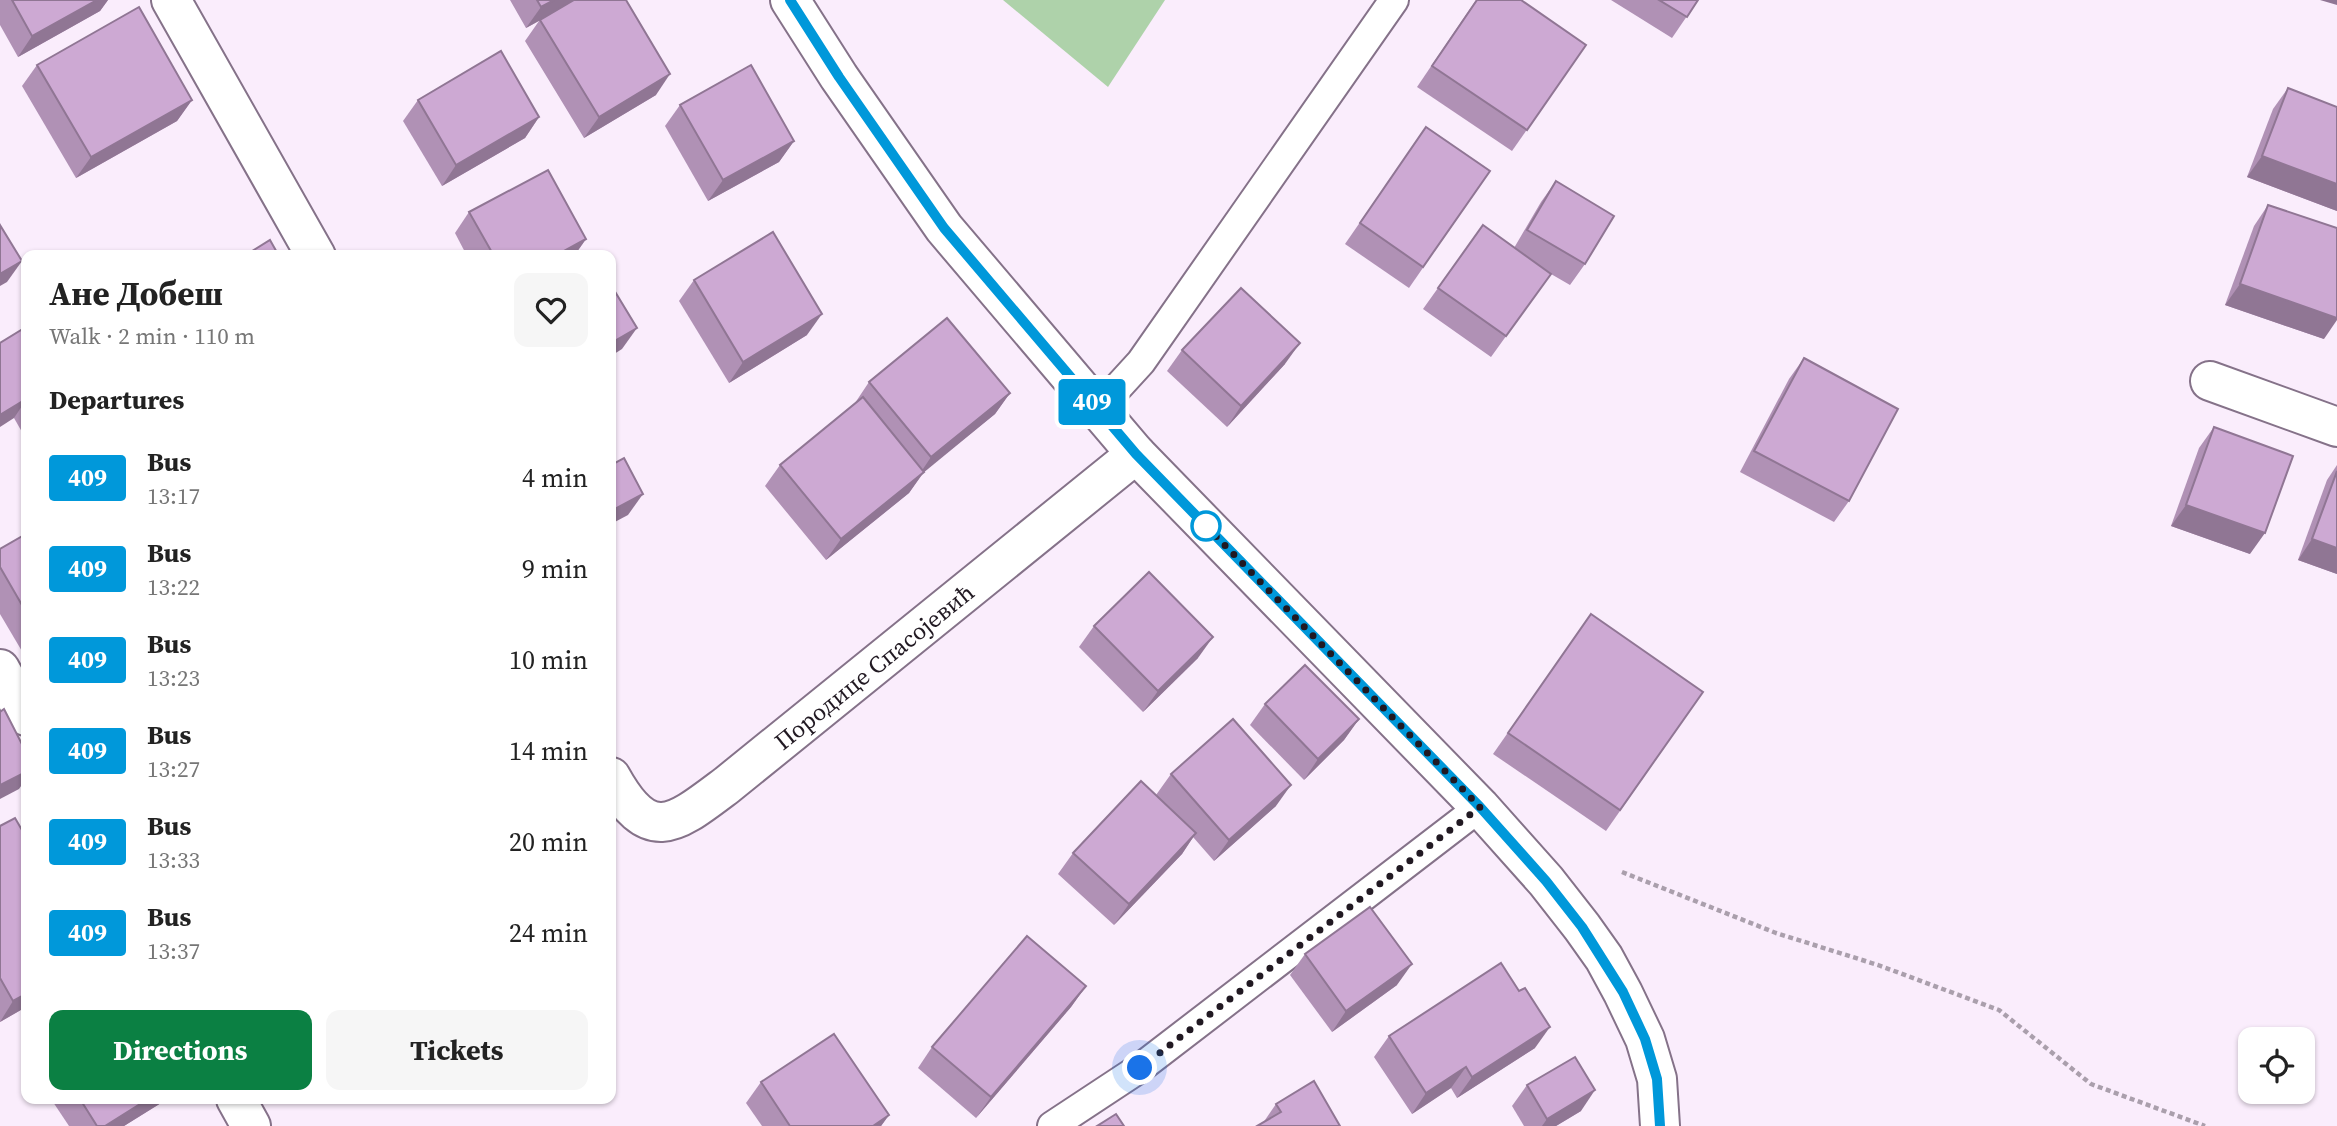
<!DOCTYPE html>
<meta charset="utf-8">
<style>
:root{--surface:#fff;--page:#f6f6f6;--text:#222;--muted:#767676;--accent:#0b8043}
body{margin:0;font-family:"Source Serif 4",serif;background:var(--page);color:var(--text);height:100vh;display:flex;flex-direction:column;font-size:26px;white-space:nowrap}
*{box-sizing:border-box;margin:0}
p{font-size:23px;color:var(--muted)}
.icon{flex:none;width:38px;height:38px;fill:none;stroke:currentColor;stroke-width:2;stroke-linecap:round;stroke-linejoin:round}
.map{position:relative;flex:1;overflow:hidden}
.sheet{position:absolute;left:21px;top:250px;width:595px;height:854px;display:flex;flex-direction:column;background:var(--surface);border-radius:14px;box-shadow:0 2px 5px #0004}
.sheet>*{flex:none}
.badge{padding:0 14px;border-radius:5px;font-size:24px;line-height:46px}
.buttons{position:absolute;left:2238px;top:1027px;display:grid;gap:14px}
.buttons a{display:grid;place-items:center;width:77px;height:77px;border-radius:14px;background:var(--surface);box-shadow:0 2px 5px #0004;font-size:35px}
.you{position:absolute;width:35px;height:35px;margin:-18px;border:5px solid #fff;border-radius:50%;background:#1a73e8;box-shadow:0 0 0 10px #1a73e833}
.map>.badge{position:absolute;translate:-50% -50%;box-shadow:0 0 0 4px #fff}
h2{padding:0 28px;font-size:26px;line-height:63px}
.round{display:grid;place-items:center;flex:none;width:74px;height:74px;border-radius:14px;background:var(--page)}
.summary{display:flex;align-items:center;justify-content:space-between;height:119px;padding:0 28px}
h1{font-size:33px;font-weight:700;line-height:52px}
.cta{display:flex;gap:14px;margin-top:auto;padding:14px 28px}
.cta a{flex:1;height:80px;border-radius:14px;background:var(--accent);color:#fff;font-size:28px;font-weight:700;line-height:80px;text-align:center}
.cta a+a{background:var(--page);color:var(--text)}
ul{padding:0;list-style:none}
li{display:flex;align-items:center;gap:21px;height:91px;padding:0 28px}
li div{flex:1}
li b{display:block;font-size:26px}
li em{font-style:normal}
li .badge{min-width:77px;font-weight:700;text-align:center}
.map>svg:first-child{display:block}
.green{fill:#aed2aa}
.lines{fill:none;stroke-linecap:round;stroke-linejoin:round}
.service-casing{stroke:#857289;stroke-width:32}
.minor-casing{stroke:#857289;stroke-width:42}
.tertiary-casing{stroke:#857289;stroke-width:42}
.path{stroke:#aa9fac;stroke-width:4.5;stroke-dasharray:5 3.5;stroke-linecap:butt}
.service{stroke:#fff;stroke-width:28}
.minor{stroke:#fff;stroke-width:38}
.tertiary{stroke:#fff;stroke-width:38}
.wall{fill:#b091b5}
.shaded-wall{fill:#907694}
.building{fill:#cda9d3;stroke:#907694;stroke-width:2}
.line-casing{stroke:#fff;stroke-width:16}
.line{stroke:#0098da;stroke-width:10}
.walk{stroke:#211922;stroke-width:7;stroke-dasharray:0 12.6}
.stop-dot{fill:#fff;stroke:#0098da;stroke-width:3.5}
.labels{text-anchor:middle;dominant-baseline:central;stroke-width:5;stroke-linejoin:round;paint-order:stroke}
.street-label{font-size:24px;fill:#211922;stroke:#fff}
</style>
<div class="map">
<svg width="2337" height="1126" viewBox="0 0 2337 1126">
<rect width="100%" height="100%" fill="#faedfc"/>
<path class="green" d="M1003 0H1165L1108 87Z"/>
<g class="lines">
<g class="service-casing">
<g id="service">
<path d="M1098 409 1141 362 1394 0"/>
<path d="M1052 1126 1140 1068 1480 807"/>
</g>
</g>
<g class="minor-casing">
<g id="minor">
<path d="M171 0 316 256"/>
<path d="M2210 381 2337 427"/>
<path d="M0 669 26 716"/>
<path id="s1" d="M611 777C650 847 675 824 727 785L1136 454"/>
<path d="M236 1099 251 1126"/>
</g>
</g>
<g class="tertiary-casing">
<path id="tertiary" d="M790 0 839 77 944 228 1136 454 1480 807 1546 881 1582 927 1604 958 1623 993 1645 1039 1657 1079 1660 1126"/>
</g>
<path class="path" d="M1622 872 1776 933 1878 965 1999 1010 2091 1084 2205 1126"/>
<use href="#service" class="service"/>
<use href="#minor" class="minor"/>
<use href="#tertiary" class="tertiary"/>
</g>
<g class="wall">
<path d="M0 0H108L100 11 18 57 0 25Z"/>
<path d="M510 0H626L656 95 584 138 525 41 539 21 526 28Z"/>
<path d="M1476 0 1586 45 1512 151 1417 87Z"/>
<path d="M1611 0H1698L1672 38Z"/>
<path d="M37 65 192 100 177 121 76 178 22 86Z"/>
<path d="M2288 88 2337 107V211L2247 177 2273 109Z"/>
<path d="M418 100 539 117 525 138 442 186 403 121Z"/>
<path d="M680 105 794 141 779 162 708 201 665 126Z"/>
<path d="M1426 127 1490 171 1409 288 1345 244Z"/>
<path d="M1556 181 1585 264 1570 285 1551 274 1491 357 1423 309 1483 225 1514 248 1541 202Z"/>
<path d="M2268 205 2324 339 2225 305 2254 226Z"/>
<path d="M469 212 586 239 574 256H467L455 233Z"/>
<path d="M694 280 807 335 729 383 679 301Z"/>
<path d="M26 327V439L14 418Z"/>
<path d="M1182 350 1285 364 1227 427 1167 371Z"/>
<path d="M1804 358 1849 501 1834 522 1740 472 1789 379Z"/>
<path d="M869 382 1010 393 995 414 924 471 909 493 826 560 765 486 780 465 855 403Z"/>
<path d="M2214 427 2250 554 2171 526 2199 448Z"/>
<path d="M2337 465V574L2298 560 2327 480Z"/>
<path d="M26 534V658L0 614V549Z"/>
<path d="M1591 614 1703 692 1606 831 1493 754Z"/>
<path d="M1094 626 1198 658 1143 712 1079 647Z"/>
<path d="M1265 704 1359 719 1344 740 1304 780 1250 725Z"/>
<path d="M1171 774 1276 806 1214 861 1193 837 1182 854 1114 925 1058 874 1073 853 1156 795Z"/>
<path d="M0 826 26 837V1007L0 1022Z"/>
<path d="M1305 954 1397 985 1332 1032 1290 975Z"/>
<path d="M1086 986 1071 1007 976 1118 918 1068 932 1047Z"/>
<path d="M1389 1036 1535 1048 1457 1098 1451 1088 1412 1114 1374 1057Z"/>
<path d="M26 1049V1060L22 1054Z"/>
<path d="M761 1082 889 1115 881 1126H762L746 1103Z"/>
<path d="M1527 1085 1581 1111 1556 1126H1524L1512 1106Z"/>
<path d="M51 1099H164L161 1103 124 1126H69Z"/>
<path d="M1276 1104 1340 1126 1263 1123Z"/>
</g>
<g class="shaded-wall">
<path d="M97 0H108L100 11 18 57 32 36Z"/>
<path d="M554 0H576L526 28 541 7Z"/>
<path d="M2320 0H2337V5Z"/>
<path d="M670 74 656 95 584 138 599 117Z"/>
<path d="M192 100 177 121 76 178 91 157Z"/>
<path d="M539 117 525 138 442 186 456 165Z"/>
<path d="M794 141 779 162 708 201 723 180Z"/>
<path d="M2262 156 2337 184V211L2247 177Z"/>
<path d="M586 239 574 256H555Z"/>
<path d="M22 261 7 282 0 286V274Z"/>
<path d="M2240 284 2337 318V320L2324 339 2225 305Z"/>
<path d="M822 314 807 335 729 383 743 362Z"/>
<path d="M637 328 622 349 611 356V343Z"/>
<path d="M1300 343 1285 364 1227 427 1241 406Z"/>
<path d="M1010 393 995 414 917 478 931 457Z"/>
<path d="M26 399V400L14 418 0 427V415Z"/>
<path d="M924 472 909 493 826 560 841 539Z"/>
<path d="M643 494 628 515 611 524V511Z"/>
<path d="M2186 505 2265 533 2250 554 2171 526Z"/>
<path d="M2312 539 2337 548V574L2298 560Z"/>
<path d="M1213 637 1198 658 1143 712 1158 691Z"/>
<path d="M1359 719 1344 740 1304 780 1318 759Z"/>
<path d="M26 772V779L19 789 0 799V785Z"/>
<path d="M1291 785 1276 806 1214 861 1229 840Z"/>
<path d="M1196 833 1182 854 1114 925 1129 904Z"/>
<path d="M1412 964 1397 985 1332 1032 1346 1011Z"/>
<path d="M1086 986 1071 1007 976 1118 991 1097Z"/>
<path d="M26 994V1007L0 1022 13 1001Z"/>
<path d="M1550 1027 1535 1048 1457 1098 1472 1077Z"/>
<path d="M1466 1067 1451 1088 1412 1114 1426 1093Z"/>
<path d="M1595 1090 1581 1111 1556 1126H1542L1547 1119Z"/>
<path d="M148 1099H164L161 1103 124 1126H105Z"/>
<path d="M889 1115 881 1126H873Z"/>
</g>
<g class="building">
<path d="M12 0H97L32 36Z"/>
<path d="M537 0H554L541 7Z"/>
<path d="M574 0H626L670 74 599 117 540 20Z"/>
<path d="M1477 0H1521L1586 45 1527 130 1432 66Z"/>
<path d="M1659 0H1698L1687 17Z"/>
<path d="M139 7 192 100 91 157 37 65Z"/>
<path d="M501 51 539 117 456 165 418 100Z"/>
<path d="M751 65 794 141 723 180 680 105Z"/>
<path d="M2288 88 2337 107V184L2262 156Z"/>
<path d="M1426 127 1490 171 1423 267 1360 223Z"/>
<path d="M548 170 586 239 555 256H494L469 212Z"/>
<path d="M1556 181 1614 216 1585 264 1527 230Z"/>
<path d="M2268 205 2337 228V318L2240 284Z"/>
<path d="M0 225 22 261 0 274Z"/>
<path d="M1483 225 1551 274 1506 336 1438 288Z"/>
<path d="M773 232 822 314 743 362 694 280Z"/>
<path d="M270 240 279 256H244Z"/>
<path d="M611 285 637 328 611 343Z"/>
<path d="M1241 288 1300 343 1241 406 1182 350Z"/>
<path d="M947 318 1010 393 931 457 869 382Z"/>
<path d="M26 327V399L0 415V343Z"/>
<path d="M1804 358 1898 409 1849 501 1754 451Z"/>
<path d="M863 397 924 472 841 539 780 465Z"/>
<path d="M2214 427 2293 456 2265 533 2186 505Z"/>
<path d="M624 458 643 494 611 511V465Z"/>
<path d="M2337 471V548L2312 539Z"/>
<path d="M26 534V612L0 567V549Z"/>
<path d="M1149 572 1213 637 1158 691 1094 626Z"/>
<path d="M1591 614 1703 692 1620 810 1508 733Z"/>
<path d="M1305 665 1359 719 1318 759 1265 704Z"/>
<path d="M4 709 26 752V772L0 785V712Z"/>
<path d="M1233 719 1291 785 1229 840 1171 774Z"/>
<path d="M1141 781 1196 833 1129 904 1073 853Z"/>
<path d="M15 818 26 837V994L13 1001 0 978V826Z"/>
<path d="M1370 907 1412 964 1346 1011 1305 954Z"/>
<path d="M1027 936 1086 986 991 1097 932 1047Z"/>
<path d="M1501 963 1519 991 1525 988 1550 1027 1472 1077 1466 1067 1426 1093 1389 1036Z"/>
<path d="M834 1034 889 1115 873 1126H790L761 1082Z"/>
<path d="M1575 1057 1595 1090 1547 1119 1527 1085Z"/>
<path d="M1314 1081 1340 1126H1257L1281 1112 1276 1104Z"/>
<path d="M80 1099H148L105 1126H97Z"/>
<path d="M1116 1114 1124 1126H1097Z"/>
</g>
<g class="lines">
<g class="line-casing">
<path id="line" d="M790 0 839 77 944 228 1136 454 1480 807 1546 881 1582 927 1623 992 1645 1039 1657 1079 1660 1126"/>
</g>
<use href="#line" class="line"/>
<path class="walk" d="M1140 1068 1480 807 1206 526"/>
</g>
<circle class="stop-dot" cx="1206" cy="526" r="14"/>
<g class="labels">
<g class="street-label">
<text stroke="none"><textPath href="#s1" startOffset="336">Породице Спасојевић</textPath></text>
</g>
</g>
</svg>
<div class="buttons">
<a><svg class="icon" aria-label="locate" viewBox="0 0 24 24"><circle cx="12" cy="12" r="6"/><path d="M12 2v4M12 18v4M2 12h4M18 12h4"/></svg></a>
</div>
<div class="you" style="left:1140px;top:1068px"></div>
<b class="badge" style="left:1092px;top:402px;background:#0098da;color:#fff">409</b>
<section class="sheet">
<div class="summary"><div><h1>Ане Добеш</h1><p>Walk · 2 min · 110 m</p></div><a class="round"><svg class="icon" aria-label="heart" viewBox="0 0 24 24"><path d="M12 20l-8-8c-3-5 5-10 8-4 3-6 11-1 8 4z"/></svg></a></div>
<h2>Departures</h2>
<ul>
<li><span class="badge" style="background:#0098da;color:#fff">409</span><div><b>Bus</b><p>13:17</p></div><em>4 min</em></li>
<li><span class="badge" style="background:#0098da;color:#fff">409</span><div><b>Bus</b><p>13:22</p></div><em>9 min</em></li>
<li><span class="badge" style="background:#0098da;color:#fff">409</span><div><b>Bus</b><p>13:23</p></div><em>10 min</em></li>
<li><span class="badge" style="background:#0098da;color:#fff">409</span><div><b>Bus</b><p>13:27</p></div><em>14 min</em></li>
<li><span class="badge" style="background:#0098da;color:#fff">409</span><div><b>Bus</b><p>13:33</p></div><em>20 min</em></li>
<li><span class="badge" style="background:#0098da;color:#fff">409</span><div><b>Bus</b><p>13:37</p></div><em>24 min</em></li>
</ul>
<div class="cta"><a>Directions</a><a>Tickets</a></div>
</section>
</div>
